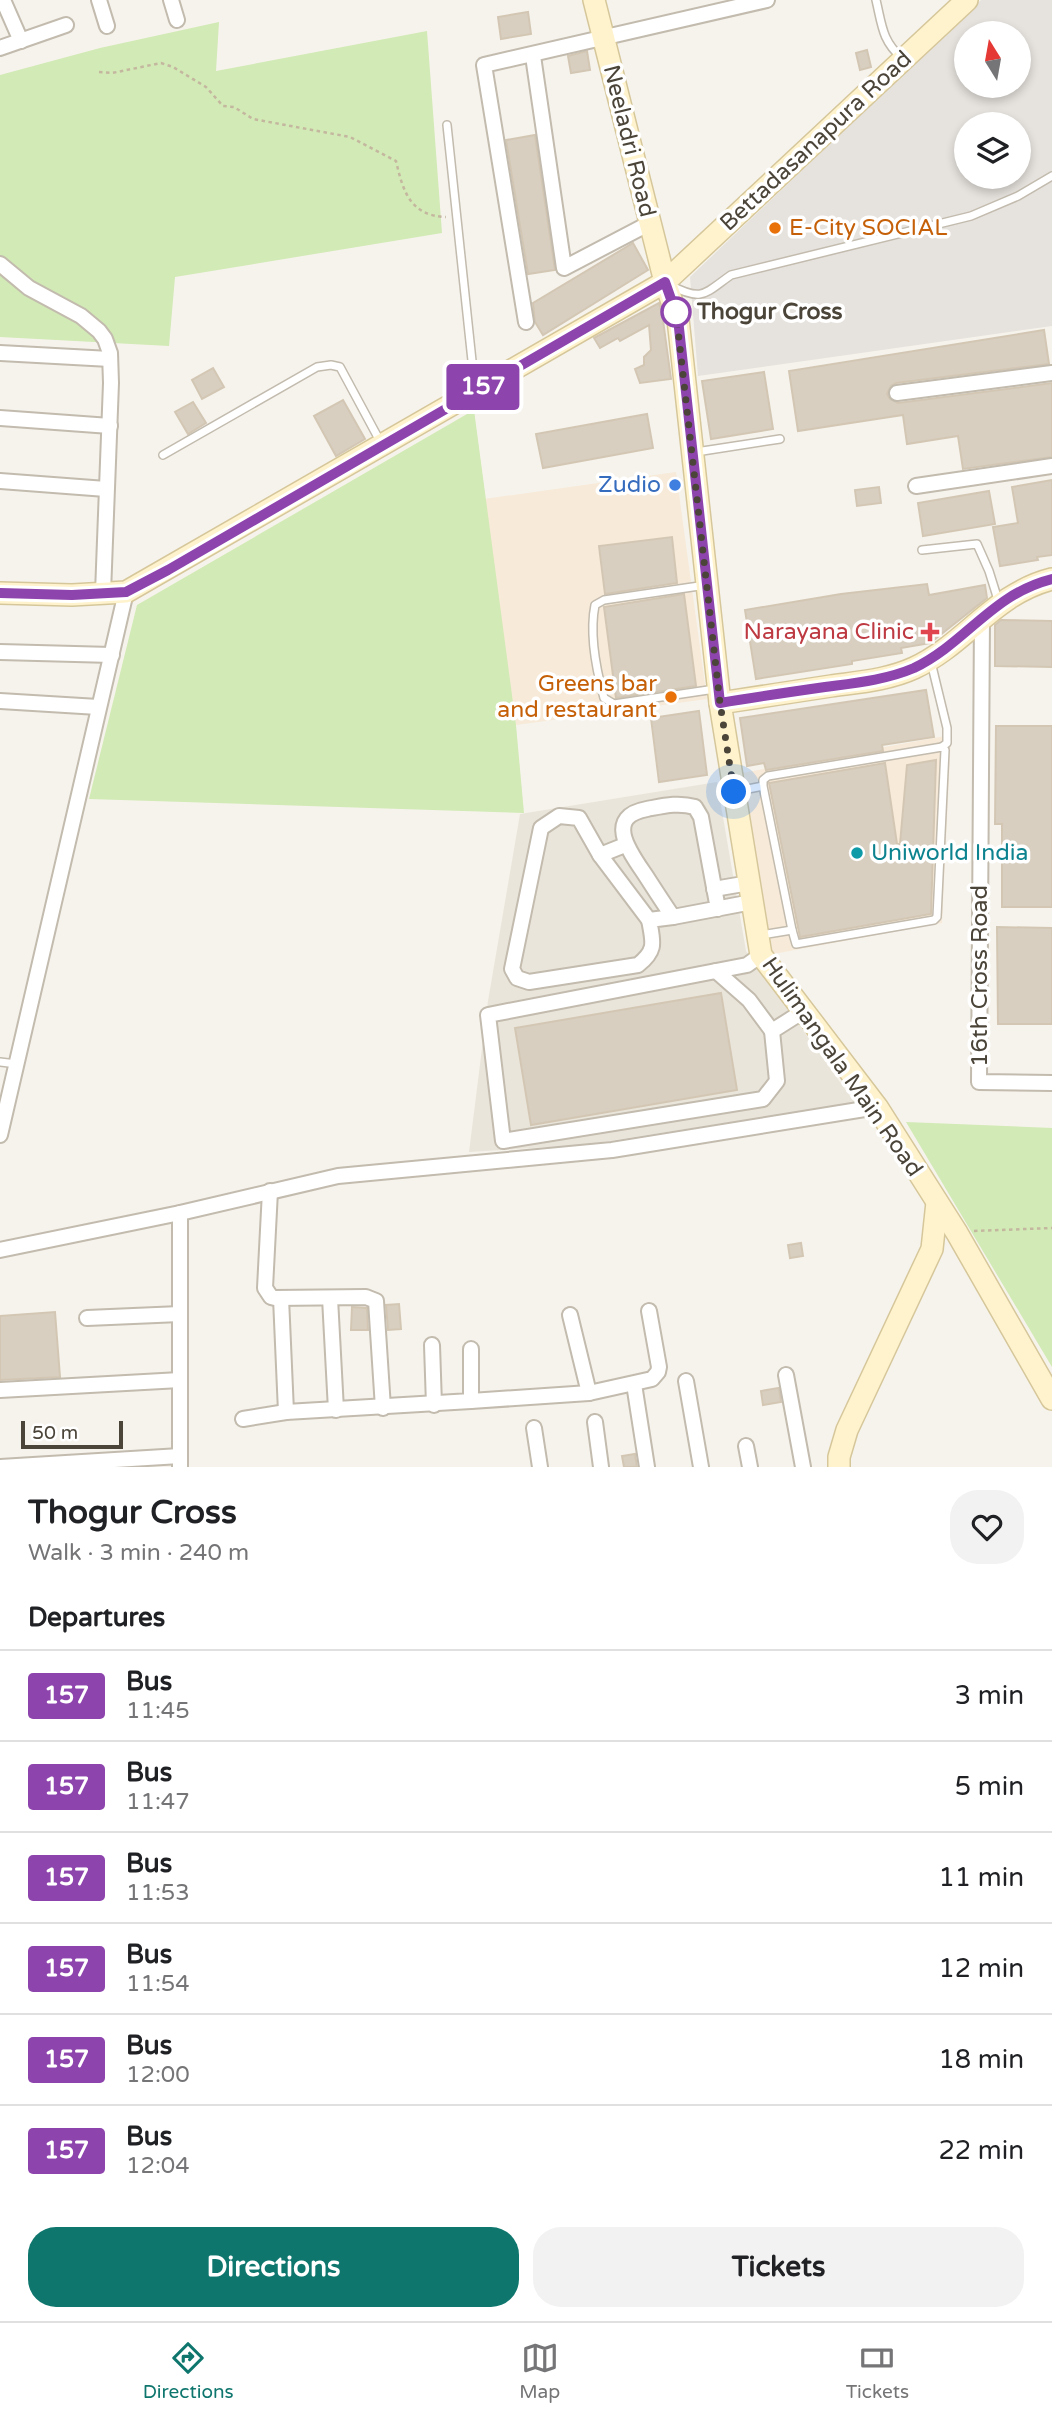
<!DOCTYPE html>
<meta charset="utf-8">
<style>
:root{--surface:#fff;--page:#f2f2f2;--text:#202124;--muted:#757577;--line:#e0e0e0;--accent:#0f766e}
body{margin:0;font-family:"Varela Round",sans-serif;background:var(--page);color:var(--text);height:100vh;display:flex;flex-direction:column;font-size:26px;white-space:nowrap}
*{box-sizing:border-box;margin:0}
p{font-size:23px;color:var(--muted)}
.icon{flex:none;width:38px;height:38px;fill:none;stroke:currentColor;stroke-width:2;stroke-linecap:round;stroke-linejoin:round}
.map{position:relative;height:1467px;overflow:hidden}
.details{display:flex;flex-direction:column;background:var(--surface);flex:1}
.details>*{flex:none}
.badge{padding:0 14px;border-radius:5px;font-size:24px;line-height:46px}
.needle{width:46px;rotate:349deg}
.fabs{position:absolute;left:954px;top:21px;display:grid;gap:14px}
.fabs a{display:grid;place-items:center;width:77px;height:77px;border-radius:50%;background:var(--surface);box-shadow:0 4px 10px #0003;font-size:35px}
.scale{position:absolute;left:21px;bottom:18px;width:102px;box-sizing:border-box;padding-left:7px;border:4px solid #4b4439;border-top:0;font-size:19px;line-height:24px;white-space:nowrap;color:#4b4439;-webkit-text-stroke:5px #fff;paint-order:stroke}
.you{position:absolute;width:35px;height:35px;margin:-18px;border:5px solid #fff;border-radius:50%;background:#1a73e8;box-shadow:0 0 0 10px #1a73e833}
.map>.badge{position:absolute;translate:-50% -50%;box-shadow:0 0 0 4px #fff}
h2{padding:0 28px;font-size:26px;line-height:63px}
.round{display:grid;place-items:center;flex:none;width:74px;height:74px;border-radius:28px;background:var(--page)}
.summary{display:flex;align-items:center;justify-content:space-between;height:119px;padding:0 28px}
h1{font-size:33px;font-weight:800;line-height:52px}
.button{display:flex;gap:14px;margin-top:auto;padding:14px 28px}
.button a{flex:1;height:80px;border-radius:28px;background:var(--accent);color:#fff;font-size:28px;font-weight:800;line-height:80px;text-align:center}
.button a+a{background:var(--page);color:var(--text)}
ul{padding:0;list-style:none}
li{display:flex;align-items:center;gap:21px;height:91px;padding:0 28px;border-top:2px solid var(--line)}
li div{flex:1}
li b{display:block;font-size:26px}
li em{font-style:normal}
li .badge{min-width:77px;font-weight:700;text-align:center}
.dock{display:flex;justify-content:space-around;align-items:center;height:98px;border-top:2px solid var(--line);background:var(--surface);font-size:19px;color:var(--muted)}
.dock a{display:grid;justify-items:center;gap:4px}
.dock .current{color:var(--accent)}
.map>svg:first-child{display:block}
.residential{fill:#eae5da}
.commercial{fill:#f7ead8}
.industrial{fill:#e6e2dd;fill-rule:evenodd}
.green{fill:#d2eab5}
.building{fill:#d8cfc1;stroke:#d3c7b4;stroke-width:2}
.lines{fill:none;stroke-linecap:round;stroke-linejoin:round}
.lane-casing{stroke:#c2bbae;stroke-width:10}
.street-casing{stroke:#c2bbae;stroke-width:18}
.secondary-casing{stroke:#d6c79b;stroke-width:24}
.path{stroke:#c4b79f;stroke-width:2.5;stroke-dasharray:3.5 3.5;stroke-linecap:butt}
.lane{stroke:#fff;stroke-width:7}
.street{stroke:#fff;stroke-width:14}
.secondary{stroke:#fff3cd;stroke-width:21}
.line-casing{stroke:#fff;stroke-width:16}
.line{stroke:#8e44ad;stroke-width:10}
.walk{stroke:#4b4439;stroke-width:7;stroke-dasharray:0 12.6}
.food-dot{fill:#e8710a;stroke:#fff;stroke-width:2.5}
.stop-dot{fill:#fff;stroke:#8e44ad;stroke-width:3.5}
.shop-dot{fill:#3f7fe0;stroke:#fff;stroke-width:2.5}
.health-dot{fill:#e0444e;stroke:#fff;stroke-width:2.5}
.culture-dot{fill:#0f9aa8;stroke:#fff;stroke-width:2.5}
.labels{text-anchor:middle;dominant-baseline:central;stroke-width:7;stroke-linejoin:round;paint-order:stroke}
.street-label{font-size:23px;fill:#4b4439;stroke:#fff}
.food-label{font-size:23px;fill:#c56008;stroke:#fff;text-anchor:start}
.stop-label{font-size:23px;font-weight:bold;fill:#4b4439;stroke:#fff;text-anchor:start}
.shop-label{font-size:23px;fill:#366cbe;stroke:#fff;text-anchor:end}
.health-label{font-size:23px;fill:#be3a42;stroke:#fff;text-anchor:end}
.culture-label{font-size:23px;fill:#0d838f;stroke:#fff;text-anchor:start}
</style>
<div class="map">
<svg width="1052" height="1467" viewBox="0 0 1052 1467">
<rect width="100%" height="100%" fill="#f6f3ec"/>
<path class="residential" d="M717 782 746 951 855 1103 583 1145 469 1152 488 1001 520 814Z"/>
<g class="commercial">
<path d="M676 472 707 699 516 725 484 499Z"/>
<path d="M951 735 942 923 773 954 742 773Z"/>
</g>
<path class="industrial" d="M981 0H1052V326L698 376 690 277ZM966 33H1018V86H966ZM966 124H1018V177H966Z"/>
<g class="green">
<path d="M219 22 216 71 427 31 442 233 175 277 169 346 0 337V75L100 48Z"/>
<path d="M474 410 516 725 524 813 89 799 137 605Z"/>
<path d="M906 1122 1052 1128V1367Z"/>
</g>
<g class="building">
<path d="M528 12 531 34 501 39 498 17Z"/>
<path d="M867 50 871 67 860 70 856 53Z"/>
<path d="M587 51 590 70 571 73 568 56Z"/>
<path d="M535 135 555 270 528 274 506 140Z"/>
<path d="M633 243 648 270 543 335 535 322 533 303Z"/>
<path d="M659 303 662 313 671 379 640 383 635 369 644 365V357L651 350 649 325 620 341 618 338 600 348 594 338Z"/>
<path d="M1044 330 1049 364 896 383 891 386 887 394 890 399 898 403 1052 383V457L963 469 958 436 907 444 903 415 798 431 789 371Z"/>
<path d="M213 368 224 387 202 399 192 380Z"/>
<path d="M764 372 773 429 711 439 702 381Z"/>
<path d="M343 400 365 439 336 456 314 416Z"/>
<path d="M193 402 206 423 188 434 175 412Z"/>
<path d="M647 414 653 448 543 468 536 434Z"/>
<path d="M1052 480V555L1037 557 1038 560 1000 566 993 527 1018 523 1012 487Z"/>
<path d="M879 487 881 503 857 506 855 490Z"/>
<path d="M989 491 995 524 923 536 918 503Z"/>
<path d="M672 537 677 583 605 594 599 546Z"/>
<path d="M927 584 929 595 985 585 987 598 930 643 901 648 902 653 852 661V664L756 679 745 610 841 594Z"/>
<path d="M684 594 696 686 616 698 604 607Z"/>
<path d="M1001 620 1052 621V667L995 666V625Z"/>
<path d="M926 690 934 737 882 745 883 751 766 770 764 763 747 766 740 718Z"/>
<path d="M699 711 707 775 659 782 651 718Z"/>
<path d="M996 726H1052V907H1002V824H995Z"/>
<path d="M936 760 931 914 800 937 769 783 885 763 897 844H900L907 765Z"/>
<path d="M997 927 1052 928V1024H998Z"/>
<path d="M721 993 737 1090 531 1125 515 1028Z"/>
<path d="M801 1243 803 1256 790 1258 788 1245Z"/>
<path d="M399 1304 401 1329 388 1330 386 1305Z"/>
<path d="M352 1307 367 1308 368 1330H351Z"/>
<path d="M55 1312 60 1377 0 1380V1316Z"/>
<path d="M779 1388 781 1402 763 1405 761 1391Z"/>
<path d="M635 1454 637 1467H624L622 1456Z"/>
</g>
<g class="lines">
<g class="lane-casing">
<g id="lane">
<path d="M876 0C882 25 882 41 902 58"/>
<path d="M447 125 475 389"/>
<path d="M672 286C703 302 705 293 731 275L971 216 1018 196 1052 176"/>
<path d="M696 452 780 439"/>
<path d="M163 455 317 367 331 365 340 367 381 443"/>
<path d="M922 550 977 544 989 571 999 603"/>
<path d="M706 585 604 600 595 605C589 635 596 669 604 698L614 704 715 689"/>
<path d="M931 662 947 728V743L942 747"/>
<path d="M738 791 763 786 792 930 796 944 934 920 937 917 945 750 942 747 768 776 763 780V786"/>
<path d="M761 935 792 930"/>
<path d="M0 1062 17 1064"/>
</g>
</g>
<g class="street-casing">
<g id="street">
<path d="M3 0 21 41"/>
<path d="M99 0 107 26"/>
<path d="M171 0 177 20"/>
<path d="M0 48 66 25"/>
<path d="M533 56 564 268 650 223"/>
<path d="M0 264 29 288 81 316 99 331 105 339 110 353 111 383 103 593"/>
<path d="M526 322 484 65 767 0"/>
<path d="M0 353 110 359"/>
<path d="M897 393 1052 373"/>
<path d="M0 418 110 426"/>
<path d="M0 481 106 489"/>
<path d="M916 486 1052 466"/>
<path d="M982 617 979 1082 1052 1083"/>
<path d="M0 652 112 655"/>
<path d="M0 701 98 707"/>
<path d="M625 845 600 855 579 818 559 816 541 828 512 969 517 978 529 982 638 965C657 950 653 942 649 920L673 917"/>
<path d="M600 855 649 920"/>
<path d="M714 889 749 883"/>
<path d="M718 909 701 817 695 807C678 802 663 806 647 809 602 817 632 855 646 876 655 890 664 904 673 917L752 902"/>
<path d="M761 955 747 965 488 1015 503 1141 763 1099 777 1081 772 1031 802 1012"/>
<path d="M716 971 749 1000 772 1031"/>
<path d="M0 1135 126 592"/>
<path d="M270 1191 265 1288 271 1297 275 1298 366 1297 376 1301 383 1408"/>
<path d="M0 1250 180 1213 338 1176 612 1150 877 1107"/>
<path d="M281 1298 286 1412"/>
<path d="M330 1298 336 1410"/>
<path d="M570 1315 589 1393"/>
<path d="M87 1318 180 1314"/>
<path d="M432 1345 434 1405"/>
<path d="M786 1375 803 1467"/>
<path d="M686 1381 701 1467"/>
<path d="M634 1384 647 1467"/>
<path d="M0 1390 180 1380"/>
<path d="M471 1401 589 1393 652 1379 658 1372 659 1367 649 1311"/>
<path d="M243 1419 286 1412 471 1401V1349"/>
<path d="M595 1422 601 1467"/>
<path d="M534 1428 540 1467"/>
<path d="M746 1446 750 1467"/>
<path d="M0 1467 180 1456"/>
<path d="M180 1467V1213"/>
</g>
</g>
<g class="secondary-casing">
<g id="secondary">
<path d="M594 0 665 282 678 319 720 703 761 955 877 1107 957 1233 1052 1399"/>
<path d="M0 593 72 595 126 592 665 282 967 0"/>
<path d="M720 703C757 697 794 692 831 686 859 682 888 680 914 668 966 644 993 594 1052 579"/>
<path d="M839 1467V1457L847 1430 932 1249 937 1202"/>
</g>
</g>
<g class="path">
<path d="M99 72 112 73 161 63 173 67 206 87 223 106 234 107 253 119 350 137 396 161C403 191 410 216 446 217"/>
<path d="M974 1231 1052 1228"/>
</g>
<use href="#lane" class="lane"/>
<use href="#street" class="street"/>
<use href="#secondary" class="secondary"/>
</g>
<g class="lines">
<g class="line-casing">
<path id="line" d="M0 593 72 595 126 592 168 570 665 282 678 319 720 703C755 697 790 692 825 687 855 683 886 680 914 668 966 643 992 594 1052 579"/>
</g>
<use href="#line" class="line"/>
<path class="walk" d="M676 312 720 703 734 792"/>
</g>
<g class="food-dot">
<circle cx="775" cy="228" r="7"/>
<circle cx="671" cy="697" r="7"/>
</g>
<circle class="stop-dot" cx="676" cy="312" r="14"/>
<circle class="shop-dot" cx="675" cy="485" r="7"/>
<path class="health-dot" d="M926.5 621.5h7v7h7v7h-7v7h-7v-7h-7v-7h7z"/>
<circle class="culture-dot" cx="857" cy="853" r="7"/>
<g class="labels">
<g class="street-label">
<text transform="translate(629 141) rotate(76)">Neeladri Road</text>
<text transform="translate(816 141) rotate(-43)">Bettadasanapura Road</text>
<text transform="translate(980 976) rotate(-90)">16th Cross Road</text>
<text transform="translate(842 1067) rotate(55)">Hulimangala Main Road</text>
</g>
<g class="food-label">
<text x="789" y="228">E-City SOCIAL</text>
<text x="657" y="684" text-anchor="end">Greens bar<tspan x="657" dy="26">and restaurant</tspan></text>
</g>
<g class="stop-label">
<text x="697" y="312">Thogur Cross</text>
</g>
<g class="shop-label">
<text x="661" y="485">Zudio</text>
</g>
<g class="health-label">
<text x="914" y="632">Narayana Clinic</text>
</g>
<g class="culture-label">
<text x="871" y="853">Uniworld India</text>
</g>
</g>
</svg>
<div class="fabs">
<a><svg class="needle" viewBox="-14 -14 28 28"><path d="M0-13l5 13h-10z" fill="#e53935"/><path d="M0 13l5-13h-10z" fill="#757577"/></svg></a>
<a><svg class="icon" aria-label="layers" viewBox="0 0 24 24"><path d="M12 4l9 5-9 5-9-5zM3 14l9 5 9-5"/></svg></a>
</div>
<div class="scale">50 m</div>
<div class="you" style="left:734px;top:792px"></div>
<b class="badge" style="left:483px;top:387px;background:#8e44ad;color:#fff">157</b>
</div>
<section class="details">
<div class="summary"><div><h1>Thogur Cross</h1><p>Walk · 3 min · 240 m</p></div><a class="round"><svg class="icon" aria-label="heart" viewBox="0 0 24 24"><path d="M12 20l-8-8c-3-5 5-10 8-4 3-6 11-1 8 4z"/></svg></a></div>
<h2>Departures</h2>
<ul>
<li><span class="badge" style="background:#8e44ad;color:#fff">157</span><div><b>Bus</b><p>11:45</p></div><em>3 min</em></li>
<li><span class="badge" style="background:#8e44ad;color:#fff">157</span><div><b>Bus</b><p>11:47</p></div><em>5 min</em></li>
<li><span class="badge" style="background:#8e44ad;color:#fff">157</span><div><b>Bus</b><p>11:53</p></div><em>11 min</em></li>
<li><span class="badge" style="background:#8e44ad;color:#fff">157</span><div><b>Bus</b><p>11:54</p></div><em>12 min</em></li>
<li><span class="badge" style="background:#8e44ad;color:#fff">157</span><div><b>Bus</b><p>12:00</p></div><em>18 min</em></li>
<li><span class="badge" style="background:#8e44ad;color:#fff">157</span><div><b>Bus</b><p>12:04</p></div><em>22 min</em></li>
</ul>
<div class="button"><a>Directions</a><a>Tickets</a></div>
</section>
<nav class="dock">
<a class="current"><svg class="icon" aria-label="directions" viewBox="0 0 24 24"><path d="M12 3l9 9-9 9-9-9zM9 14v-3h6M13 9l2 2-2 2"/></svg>Directions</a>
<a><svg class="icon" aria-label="map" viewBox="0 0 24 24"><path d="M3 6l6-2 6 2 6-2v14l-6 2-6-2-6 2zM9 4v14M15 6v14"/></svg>Map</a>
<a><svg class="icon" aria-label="tickets" viewBox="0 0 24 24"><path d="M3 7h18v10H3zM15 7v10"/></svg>Tickets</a>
</nav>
